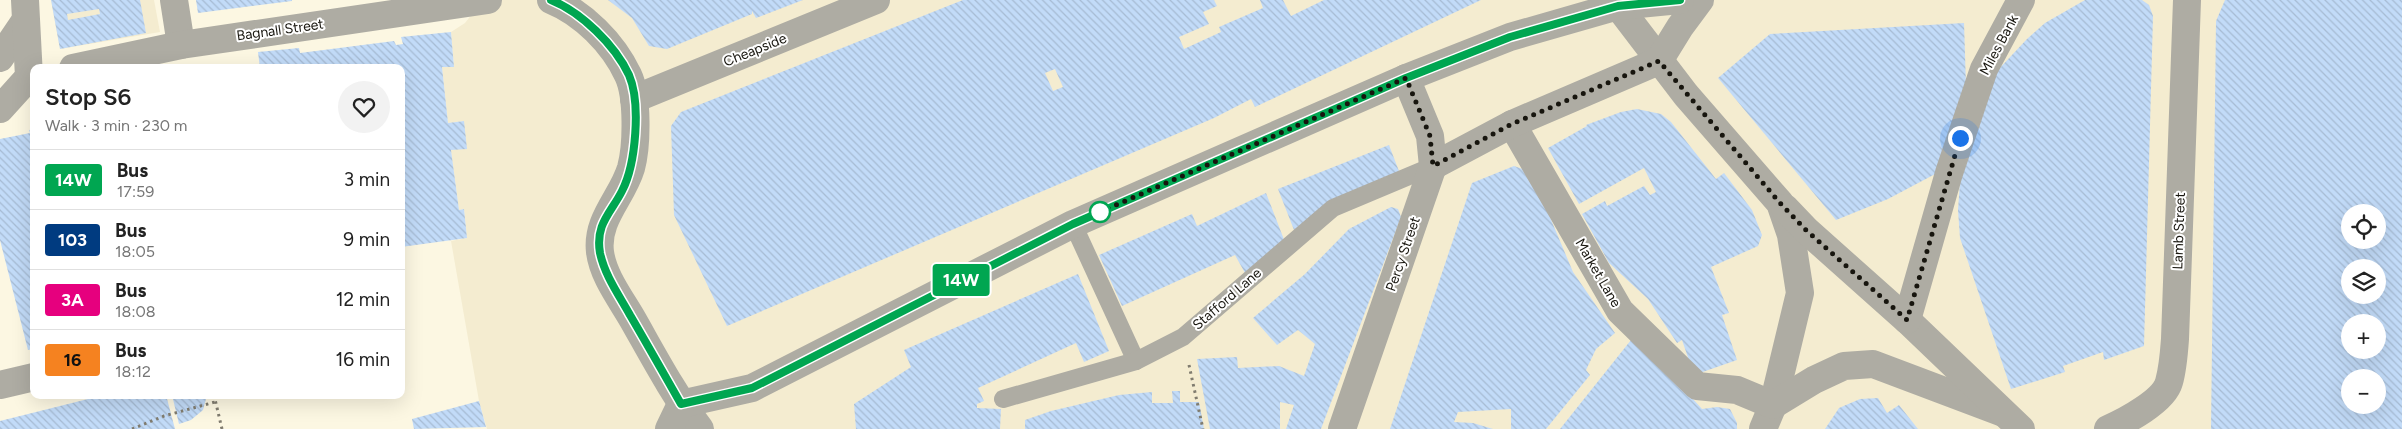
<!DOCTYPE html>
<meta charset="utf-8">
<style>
:root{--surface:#fff;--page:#f2f2f2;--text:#222;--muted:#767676;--line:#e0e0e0}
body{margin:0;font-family:Figtree,sans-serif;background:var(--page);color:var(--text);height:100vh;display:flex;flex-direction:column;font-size:19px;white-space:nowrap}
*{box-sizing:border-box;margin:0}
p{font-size:16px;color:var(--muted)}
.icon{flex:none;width:28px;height:28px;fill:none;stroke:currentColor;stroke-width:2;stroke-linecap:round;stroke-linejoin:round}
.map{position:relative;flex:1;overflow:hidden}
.details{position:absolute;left:30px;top:64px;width:375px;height:335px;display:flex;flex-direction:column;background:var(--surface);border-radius:10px;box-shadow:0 5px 20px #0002}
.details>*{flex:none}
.badge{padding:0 10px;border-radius:4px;font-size:18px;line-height:32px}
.controls{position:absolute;left:2341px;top:204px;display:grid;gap:10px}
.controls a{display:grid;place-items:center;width:45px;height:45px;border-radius:50%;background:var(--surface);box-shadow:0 5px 20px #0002;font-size:25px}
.you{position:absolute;width:25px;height:25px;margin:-12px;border:4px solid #fff;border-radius:50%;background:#1a73e8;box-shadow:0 0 0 8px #1a73e833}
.map>.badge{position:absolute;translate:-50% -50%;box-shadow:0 0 0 2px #fff}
.round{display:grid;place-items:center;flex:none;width:52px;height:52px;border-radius:26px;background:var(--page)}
.headline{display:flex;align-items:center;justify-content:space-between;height:85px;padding:0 15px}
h1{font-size:24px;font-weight:600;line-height:38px}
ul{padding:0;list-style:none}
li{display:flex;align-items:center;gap:15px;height:60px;padding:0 15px;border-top:1px solid var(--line)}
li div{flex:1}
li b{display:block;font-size:19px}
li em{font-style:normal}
li .badge{min-width:55px;font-weight:700;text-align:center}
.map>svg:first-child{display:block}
.built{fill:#f4ecd0;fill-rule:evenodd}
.building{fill:url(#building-back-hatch);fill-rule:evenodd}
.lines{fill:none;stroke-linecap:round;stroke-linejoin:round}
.path{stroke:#807c6f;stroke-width:3;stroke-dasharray:2.5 4;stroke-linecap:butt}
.lane{stroke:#aeaca3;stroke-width:18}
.street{stroke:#aeaca3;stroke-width:28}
.line-casing{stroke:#fff;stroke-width:11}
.line{stroke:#00a651;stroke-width:8}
.walk{stroke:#17150e;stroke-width:5;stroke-dasharray:0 9}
.stop-dot{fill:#fff;stroke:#00a651;stroke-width:2.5}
.labels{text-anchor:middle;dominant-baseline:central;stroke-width:4;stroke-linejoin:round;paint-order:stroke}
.street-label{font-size:14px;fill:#17150e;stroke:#fff}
</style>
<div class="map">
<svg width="2402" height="429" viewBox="0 0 2402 429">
<defs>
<pattern id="building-back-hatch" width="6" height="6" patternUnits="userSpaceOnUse" patternTransform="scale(1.25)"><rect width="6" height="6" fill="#c2dbf8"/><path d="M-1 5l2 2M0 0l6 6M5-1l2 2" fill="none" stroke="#a6bbd3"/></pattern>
</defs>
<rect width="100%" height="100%" fill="#fcf7e2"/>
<g class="built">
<path d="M51 0H154L160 32 60 49Z"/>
<path d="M483 0H2402V429H487L479 401 451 241 467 238 464 209 459 210 451 150 463 121 448 123 442 67 454 66 451 32 465 23ZM2350 212H2378V240H2350ZM2350 268H2378V295H2350ZM2350 322H2378V350H2350ZM2350 378H2378V405H2350Z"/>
</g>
<g class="building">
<path d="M51 0H140L146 33 60 49ZM99 9 100 14 68 20 67 14Z"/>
<path d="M196 0H292V1L198 13Z"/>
<path d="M608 0H803L756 18 752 11V14L667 49 649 46 632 18Z"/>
<path d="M963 0H1214L1217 6 1203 12 1209 24 1179 37 1184 49 1221 32 1219 27 1263 8 1260 0H1283L1291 16 1324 0H1481L1255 107 1251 99 1214 118 727 326 674 215 671 126 681 112ZM1055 69 1063 87 1053 91 1045 73Z"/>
<path d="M2085 0H2142L2149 5 2153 16 2144 346 2104 360 2103 352 2063 366 2065 372 2011 389 1960 238 1958 210 1960 182 1997 71 2027 39 2045 23Z"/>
<path d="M2225 0H2402V429H2211L2216 21ZM2350 212H2378V240H2350ZM2350 268H2378V295H2350ZM2350 322H2378V350H2350ZM2350 378H2378V405H2350Z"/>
<path d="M1964 23 1966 86 1939 172 1888 199 1836 220 1718 78 1770 34Z"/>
<path d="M451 32 454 67H442L448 123 464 121 467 149 451 150 459 210 464 209 467 238 401 247V68H260L258 52 299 48 300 53 394 41 396 45 403 44 401 37Z"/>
<path d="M208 64 209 68H196V67Z"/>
<path d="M1637 109 1661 114 1671 122 1716 179 1724 173 1752 210 1762 235 1758 246 1711 267 1729 313 1722 315 1737 360 1694 375 1682 340 1677 343 1648 299 1609 263 1582 214 1605 201 1607 206 1644 186 1650 195 1656 192 1644 168 1579 204 1548 148 1587 126 1586 125 1621 112Z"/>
<path d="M34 129V349L28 350 0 240V139L30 133 29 130Z"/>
<path d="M1389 145 1402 179 1361 203 1294 230 1278 189Z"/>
<path d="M1514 166 1531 172 1573 272 1615 333 1596 349 1586 370 1590 375 1546 429H1511V409L1458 412 1454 422 1473 423 1493 429H1390L1472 183Z"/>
<path d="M1266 193 1288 250 1245 273 1235 255 1122 306 1099 255 1192 214 1197 226Z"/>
<path d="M1391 207 1398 209 1401 217 1321 429H1286L1294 405 1280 402V429H1210L1197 359 1237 357 1238 368 1279 366 1304 376 1315 344 1298 330 1277 345 1253 318 1305 274 1349 229Z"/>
<path d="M1078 274 1109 351 1084 362 1076 343 978 388 984 401 977 404V408L1001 409 1000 429H856L854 404 911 367 904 350Z"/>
<path d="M1635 335 1702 409 1717 407 1730 409 1737 423V429H1560Z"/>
<path d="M1172 391H1180V402H1199L1204 429H1025V420L1051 411 1119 395 1152 392V403H1173Z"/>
<path d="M104 395H166L175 429H0V421Z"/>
<path d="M172 395H206V399L203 410 191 420 179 424Z"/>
<path d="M1878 398 1887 413 1899 405 1918 429H1825L1839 408 1860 399Z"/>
<path d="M479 401 486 427 414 429 412 419Z"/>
</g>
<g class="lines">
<g class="path">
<path d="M1189 365 1203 429"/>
<path d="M214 395 222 429"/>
<path d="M132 429 164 416 215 402"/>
</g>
<g class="lane">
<path d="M1073 224 1136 361"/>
<path d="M1003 399 1136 361 1183 337 1333 208 1433 166"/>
</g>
<g class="street">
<path d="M174 0 181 45"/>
<path d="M551 0C583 13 613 43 628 75 638 96 637 146 631 168 622 198 596 219 600 252 603 276 621 299 633 320 654 357 674 395 700 429"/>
<path d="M1611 0 1618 6 1686 95 1780 203 1791 235 1800 293 1773 405 1763 429"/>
<path d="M0 58 25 21"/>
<path d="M73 68 181 45 488 0"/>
<path d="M634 99 876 0"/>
<path d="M0 109 29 77 25 0"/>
<path d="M1512 124 1620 311 1697 386 1737 390 1773 405 1814 380 1844 366 1873 364 2003 413"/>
<path d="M1433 166 1512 124 1659 61 1680 27 1700 0"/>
<path d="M1785 208 1806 230 1907 320 2021 429"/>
<path d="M1907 320 1949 173 1984 69 2021 0"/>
<path d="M0 385 34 377"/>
<path d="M681 404 752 388 1073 224 1406 78 1510 37 1618 6 1680 0"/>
<path d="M669 429 681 404"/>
<path d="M1342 429 1433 166 1430 136 1406 78"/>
<path d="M2108 429C2126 421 2164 401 2169 382 2173 368 2174 353 2175 339L2187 0"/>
</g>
</g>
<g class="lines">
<g class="line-casing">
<path id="line" d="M551 0C581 12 615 45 629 75 641 103 636 164 622 191 611 213 595 224 600 253 605 276 619 295 630 315 647 344 664 374 681 404L752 388 1073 224 1406 78 1510 37 1618 6 1680 0"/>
</g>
<use href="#line" class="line"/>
<path class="walk" d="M1100 212 1406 78 1430 136 1433 166 1512 124 1659 61 1780 203 1806 230 1907 320 1960 138"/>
</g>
<circle class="stop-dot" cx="1100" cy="212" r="10"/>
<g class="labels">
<g class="street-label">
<text transform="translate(280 30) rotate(-8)">Bagnall Street</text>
<text transform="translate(1999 45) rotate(-62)">Miles Bank</text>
<text transform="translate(755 50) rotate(-22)">Cheapside</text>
<text transform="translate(2179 231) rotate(-88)">Lamb Street</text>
<text transform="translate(1403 254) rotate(-71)">Percy Street</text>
<text transform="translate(1598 273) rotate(60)">Market Lane</text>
<text transform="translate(1227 299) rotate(-41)">Stafford Lane</text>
</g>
</g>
</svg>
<div class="controls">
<a><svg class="icon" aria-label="locate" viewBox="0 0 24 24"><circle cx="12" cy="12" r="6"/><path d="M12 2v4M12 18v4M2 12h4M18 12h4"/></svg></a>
<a><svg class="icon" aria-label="layers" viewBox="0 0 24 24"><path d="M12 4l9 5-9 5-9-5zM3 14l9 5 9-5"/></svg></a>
<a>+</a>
<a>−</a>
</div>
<div class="you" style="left:1960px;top:138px"></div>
<b class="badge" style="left:961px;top:280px;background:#00a651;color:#fff">14W</b>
<section class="details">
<div class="headline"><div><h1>Stop S6</h1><p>Walk · 3 min · 230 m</p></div><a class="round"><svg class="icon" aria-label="heart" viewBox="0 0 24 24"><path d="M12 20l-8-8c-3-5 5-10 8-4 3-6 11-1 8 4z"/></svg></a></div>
<ul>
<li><span class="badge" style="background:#00a651;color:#fff">14W</span><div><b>Bus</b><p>17:59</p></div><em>3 min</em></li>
<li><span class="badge" style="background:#003b80;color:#fff">103</span><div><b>Bus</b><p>18:05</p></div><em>9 min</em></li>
<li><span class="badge" style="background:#e6007e;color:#fff">3A</span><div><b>Bus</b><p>18:08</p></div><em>12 min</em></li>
<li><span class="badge" style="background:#f58220;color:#111">16</span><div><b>Bus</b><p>18:12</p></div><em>16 min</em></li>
</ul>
</section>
</div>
